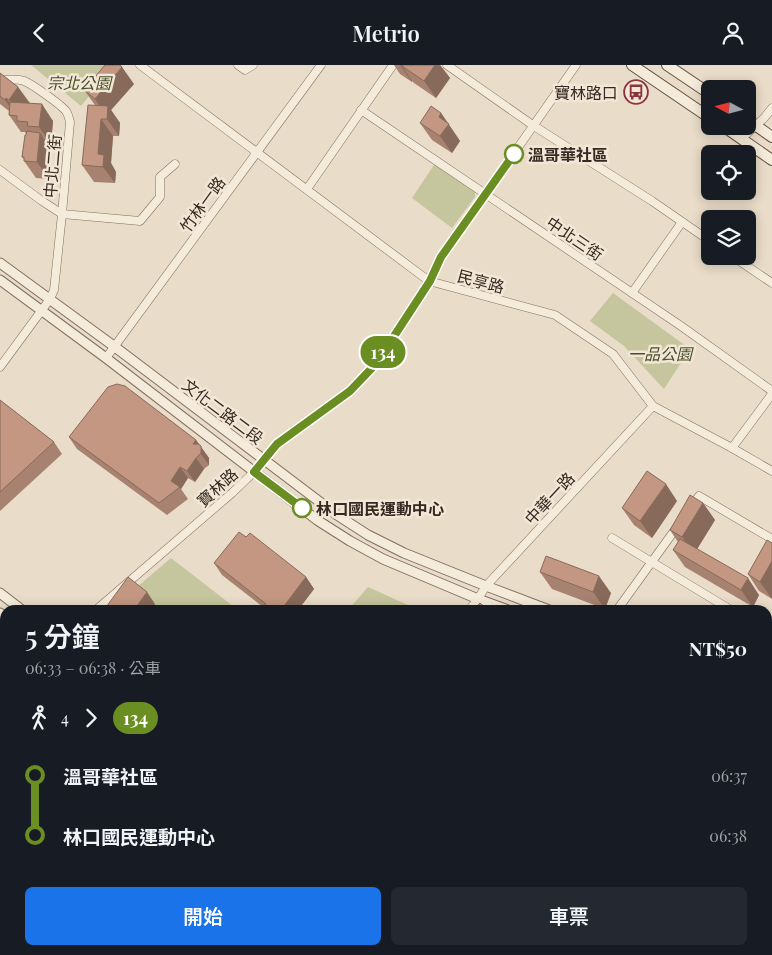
<!DOCTYPE html>
<html lang="zh-TW">
<meta charset="utf-8">
<style>
:root{--surface:#171b24;--page:#242831;--text:#f1f3f6;--muted:#9ea1a6;--accent:#1a73e8}
body{margin:0;font-family:"Playfair Display","Noto Sans TC",serif;background:var(--page);color:var(--text);height:100vh;display:flex;flex-direction:column;font-size:19px;white-space:nowrap}
*{box-sizing:border-box;margin:0}
p{font-size:16px;color:var(--muted)}
.icon{flex:none;width:28px;height:28px;fill:none;stroke:currentColor;stroke-width:2;stroke-linecap:round;stroke-linejoin:round}
.map{position:relative;flex:1;overflow:hidden}
.details{position:absolute;left:0px;top:540px;width:772px;height:350px;display:flex;flex-direction:column;background:var(--surface);border-radius:15px 15px 0 0;box-shadow:0 2px 12px #0003}
.details>*{flex:none}
.badge{padding:0 10px;border-radius:16px;font-size:18px;line-height:32px}
.needle{width:32px;rotate:277deg}
.controls{position:absolute;left:701px;top:15px;display:grid;gap:10px}
.controls a{display:grid;place-items:center;width:55px;height:55px;border-radius:8px;background:var(--surface);box-shadow:0 2px 12px #0003;font-size:25px}
.map>.badge{position:absolute;translate:-50% -50%;box-shadow:0 0 0 2px #fff}
.legs{display:flex;align-items:center;gap:8px;height:55px;padding:0 25px;font-size:16px}
.legs p{margin-inline-start:auto}
.overview{display:flex;align-items:center;justify-content:space-between;height:85px;padding:0 25px}
h1{font-size:28px;font-weight:600;line-height:38px}
.button{display:flex;gap:10px;margin-top:auto;padding:10px 25px}
.button a{flex:1;height:58px;border-radius:8px;background:var(--accent);color:#fff;font-size:20px;font-weight:600;line-height:58px;text-align:center}
.button a+a{background:var(--page);color:var(--text)}
ul{padding:0 25px;list-style:none}
li{display:flex;align-items:center;gap:18px;height:60px;font-size:19px}
li i{display:grid;place-items:center;width:8px;height:100%;margin:0 6px;background:currentColor}
li i::after{content:'';width:12px;height:12px;margin:-6px;border:4px solid;border-radius:50%;background:var(--surface)}
li p{margin-inline-start:auto}
li:first-child i{background:linear-gradient(#0000 50%,currentColor 0)}
li:last-child i{background:linear-gradient(currentColor 50%,#0000 0)}
header{display:flex;justify-content:space-between;align-items:center;height:65px;padding:0 25px;background:var(--surface);font-size:22px;font-weight:600}
.map>svg:first-child{display:block}
.green{fill:#c5c69d}
.lines{fill:none;stroke-linecap:round;stroke-linejoin:round}
.service-casing{stroke:#836f5f;stroke-width:5.5}
.minor-casing{stroke:#836f5f;stroke-width:9}
.tertiary-casing{stroke:#836f5f;stroke-width:11}
.secondary-casing{stroke:#655042;stroke-width:12}
.service{stroke:#f5ebda;stroke-width:4}
.minor{stroke:#f5ebda;stroke-width:8}
.tertiary{stroke:#f5ebda;stroke-width:9}
.secondary{stroke:#f5ebda;stroke-width:10}
.wall{fill:#a88270}
.shaded-wall{fill:#886a5b}
.building{fill:#c39782;stroke:#886a5b}
.line-1-casing{stroke:#fff;stroke-width:11}
.line-1{stroke:#6b8e23;stroke-width:8}
.stop-1-dot{fill:#fff;stroke:#6b8e23;stroke-width:2.5}
.labels{text-anchor:middle;dominant-baseline:central;stroke-width:5;stroke-linejoin:round;paint-order:stroke}
.park-label{font-size:16px;font-style:italic;fill:#494f2a;stroke:#f2e7d6}
.poi-label{font-size:16px;fill:#352921;stroke:#f2e7d6;text-anchor:end}
.stop-label{font-size:16px;font-weight:bold;fill:#352921;stroke:#f2e7d6;text-anchor:start}
.street-label{font-size:16px;fill:#352921;stroke:#f2e7d6}
</style>
<header><svg class="icon" aria-label="back" viewBox="0 0 24 24"><path d="M15 5l-7 7 7 7"/></svg>Metrio<svg class="icon" aria-label="person" viewBox="0 0 24 24"><circle cx="12" cy="8" r="4"/><path d="M4 21q1-7 8-7t8 7"/></svg></header>
<div class="map">
<svg width="772" height="890" viewBox="0 0 772 890">
<rect width="100%" height="100%" fill="#e9dcc8"/>
<g class="green">
<path d="M31 0H114L81 41Z"/>
<path d="M436 97 475 124V132L452 163 412 133Z"/>
<path d="M613 228 690 284 664 324 624 281 590 256Z"/>
<path d="M171 493 238 545H110Z"/>
<path d="M368 522 419 545H348Z"/>
</g>
<g class="lines">
<g class="service-casing">
<g id="service">
<path d="M0 777 5 780"/>
<path d="M721 885 727 890"/>
</g>
</g>
<g class="minor-casing">
<g id="minor">
<path d="M140 0 429 216 555 250 613 289 653 341 732 383 772 406"/>
<path d="M238 0 245 5 253 0"/>
<path d="M447 0 534 61 652 136 710 176"/>
<path d="M0 15C8 15 16 13 24 16 32 19 60 39 66 46 68 49 69 53 70 57L62 149 54 225 50 234 0 302"/>
<path d="M361 45 681 261 772 326"/>
<path d="M741 74 764 53 772 43"/>
<path d="M0 105 42 136 62 149 140 156 160 132V112L175 99"/>
<path d="M307 124 393 0"/>
<path d="M732 191 772 218"/>
<path d="M632 228 682 157"/>
<path d="M106 293 321 0"/>
<path d="M732 383 772 329"/>
<path d="M691 442 699 431 772 474"/>
<path d="M612 473 731 545"/>
<path d="M96 545 232 428 254 407 277 379 350 326 372 303 387 282 422 229 429 216 441 192 576 0"/>
<path d="M469 545 478 534 486 521 653 341"/>
<path d="M617 545 677 462"/>
<path d="M0 689 5 677"/>
<path d="M153 885 160 890"/>
<path d="M291 885 298 890"/>
<path d="M37 890 40 885"/>
</g>
</g>
<g class="tertiary-casing">
<g id="tertiary">
<path d="M0 198 115 282 337 450 368 470 404 488 486 521 549 545"/>
<path d="M0 215 106 293 317 455 350 476 383 494 478 534 508 545"/>
<path d="M0 528 22 545"/>
<path d="M0 548 5 552"/>
<path d="M768 660 772 664"/>
<path d="M768 678 772 681"/>
<path d="M427 885 433 890"/>
<path d="M451 885 457 890"/>
</g>
</g>
<g class="secondary-casing">
<g id="secondary">
<path d="M632 0 710 53"/>
<path d="M667 0 710 29"/>
<path d="M748 55 772 72"/>
<path d="M723 61 772 95"/>
<path d="M768 691 772 686"/>
<path d="M768 714 772 709"/>
<path d="M583 890 588 885"/>
<path d="M600 890 605 885"/>
</g>
</g>
<use href="#service" class="service"/>
<use href="#minor" class="minor"/>
<use href="#tertiary" class="tertiary"/>
<use href="#secondary" class="secondary"/>
</g>
<g class="wall">
<path d="M394 0H440L450 13 436 33 414 18 412 16V17L400 9Z"/>
<path d="M0 8 18 22 30 38 53 56 51 79H47L52 85 49 114 36 113 24 96V94L22 92 26 69 25 67H21L9 50V46L0 39Z"/>
<path d="M134 19 111 45 120 58 119 71H113L111 98 116 107 115 118 94 117 82 100 95 40 84 25Z"/>
<path d="M441 48 460 76 452 88 432 75 420 58Z"/>
<path d="M0 335 54 377 62 389 0 446Z"/>
<path d="M69 372 196 375 209 393V400L204 404 195 417 188 413 181 424 188 434 167 450 77 384Z"/>
<path d="M677 436 652 473 634 460 622 443Z"/>
<path d="M703 438 715 455 697 484 759 530 753 542 685 502 673 485 678 477 670 465Z"/>
<path d="M246 472 306 512 314 524 298 545H263L262 544 263 542 222 510 214 498Z"/>
<path d="M772 478V534L759 526 748 509Z"/>
<path d="M540 507 611 528 605 544 552 524Z"/>
<path d="M5 682V765L0 761V694Z"/>
<path d="M190 885H206L202 890H196Z"/>
<path d="M481 885H553L554 887 552 890H487Z"/>
<path d="M666 885H702L708 890H671Z"/>
</g>
<g class="shaded-wall">
<path d="M400 0H423L402 1 412 16V17Z"/>
<path d="M435 0H440L450 13 436 33 424 16Z"/>
<path d="M122 2 134 19 111 45 120 58 119 71 107 54 106 51 95 34Z"/>
<path d="M18 22 30 39 21 52 9 35Z"/>
<path d="M6 33 18 50H16L5 35Z"/>
<path d="M42 39 53 56 51 79 39 62Z"/>
<path d="M441 48 460 76 452 88 440 71 439 52Z"/>
<path d="M101 54 113 71 111 98 116 107 115 118 103 102 98 89Z"/>
<path d="M40 68 52 85 49 114 37 97Z"/>
<path d="M196 375 209 393V400L193 379Z"/>
<path d="M196 393 204 404 195 417 187 406Z"/>
<path d="M180 402 188 413 181 424 171 416Z"/>
<path d="M666 419 677 436 652 473 640 456Z"/>
<path d="M703 438 715 455 694 489 682 472Z"/>
<path d="M772 496V534L760 517Z"/>
<path d="M599 511 611 528 605 544 593 527Z"/>
<path d="M306 512 314 524 298 545H281Z"/>
<path d="M748 513 759 530 753 542 741 525Z"/>
<path d="M147 527 155 539 151 545H134Z"/>
<path d="M5 577V608L0 602V583Z"/>
<path d="M5 714V745L0 737V726Z"/>
<path d="M198 885H206L202 890H197L195 888Z"/>
<path d="M530 885H553L554 887 552 890H526Z"/>
</g>
<g class="building">
<path d="M105 0H120L122 2 95 34 84 25Z"/>
<path d="M402 0H435L424 16 402 1Z"/>
<path d="M0 8 18 22 9 35 6 33 5 35 0 31Z"/>
<path d="M10 37 42 39 39 62 27 61 28 57 17 56V51L9 50Z"/>
<path d="M88 40 108 41 107 54H101L98 89 104 90 103 102 82 100Z"/>
<path d="M431 41 441 48 439 52 449 59 440 71 420 58Z"/>
<path d="M27 66 40 68 37 97 24 96V92H22L25 70H26Z"/>
<path d="M117 319 125 321 196 375 193 379H198L201 381V388L196 393 187 406 180 402 171 416 180 422 159 438 69 372 108 322Z"/>
<path d="M0 335 54 377 0 427Z"/>
<path d="M647 406 666 419 640 456 622 443Z"/>
<path d="M690 430 703 438 682 472 670 465Z"/>
<path d="M239 467 246 472 250 468 306 512 281 545H264L262 544 266 539 214 498Z"/>
<path d="M680 474 748 513 741 525 673 485Z"/>
<path d="M767 475 772 478V496L760 517 748 509Z"/>
<path d="M546 491 599 511 593 527 540 507Z"/>
<path d="M128 512 147 527 134 545H104Z"/>
<path d="M480 538 488 545H474Z"/>
<path d="M0 568 5 572V577L0 583Z"/>
<path d="M5 682V714L0 726V694Z"/>
<path d="M0 735 5 739V757L0 753Z"/>
<path d="M142 885H147L153 890H138Z"/>
<path d="M248 885H261L257 890H254Z"/>
<path d="M261 885H279L285 890H258Z"/>
<path d="M490 885H530L526 890H496Z"/>
<path d="M606 885H613L619 890H601Z"/>
<path d="M672 885H702L708 890H678Z"/>
</g>
<g class="lines">
<g class="line-1-casing">
<path id="line-1" d="M302 443 254 407 277 379 350 326 372 303 387 282 430 216 441 192 514 89"/>
</g>
<use href="#line-1" class="line-1"/>
</g>
<defs>
<g id="bus-ring" transform="scale(1.25)"><circle r="9.5" fill="#f2e7d6" stroke="#8b363e" stroke-width="1.5"/><path d="M-5-6H5V4H4V6H2V4H-2V6H-4V4H-5ZM-3.5-4V0h7V-4ZM-3.5 1.2v1.5H-2V1.2ZM2 1.2v1.5H3.5V1.2Z" fill="#8b363e"/></g>
</defs>
<g fill-rule="evenodd">
<use href="#bus-ring" x="636" y="27"/>
</g>
<g class="stop-1-dot">
<circle cx="514" cy="89" r="9"/>
<circle cx="302" cy="443" r="9"/>
</g>
<g class="labels">
<g class="park-label">
<text x="79" y="17">宗北公園</text>
<text x="660" y="288">一品公園</text>
</g>
<g class="poi-label">
<text x="618" y="27">寶林路口</text>
</g>
<g class="stop-label">
<text x="528" y="89">溫哥華社區</text>
<text x="316" y="443">林口國民運動中心</text>
</g>
<g class="street-label">
<text transform="translate(52 101) rotate(-85)">中北二街</text>
<text transform="translate(202 139) rotate(-54)">竹林一路</text>
<text transform="translate(575 173) rotate(34)">中北三街</text>
<text transform="translate(481 216) rotate(15)">民享路</text>
<text transform="translate(223 346) rotate(37)">文化二路二段</text>
<text transform="translate(217 422) rotate(-42)">寶林路</text>
<text transform="translate(549 433) rotate(-47)">中華一路</text>
</g>
</g>
</svg>
<div class="controls">
<a><svg class="needle" viewBox="-14 -14 28 28"><path d="M0-13l5 13h-10z" fill="#e53935"/><path d="M0 13l5-13h-10z" fill="#9ea1a6"/></svg></a>
<a><svg class="icon" aria-label="locate" viewBox="0 0 24 24"><circle cx="12" cy="12" r="6"/><path d="M12 2v4M12 18v4M2 12h4M18 12h4"/></svg></a>
<a><svg class="icon" aria-label="layers" viewBox="0 0 24 24"><path d="M12 4l9 5-9 5-9-5zM3 14l9 5 9-5"/></svg></a>
</div>
<b class="badge" style="left:383px;top:287px;background:#6b8e23;color:#fff">134</b>
<section class="details">
<div class="overview"><div><h1>5 分鐘</h1><p>06:33 – 06:38 · 公車</p></div><b>NT$50</b></div>
<div class="legs"><svg class="icon" aria-label="walk" viewBox="0 0 24 24"><circle cx="13" cy="4" r="2"/><path d="M13 8l-2 6 4 7M11 14l-3 7M7 12l3-4h3l4 4"/></svg>4<svg class="icon" aria-label="forward" viewBox="0 0 24 24"><path d="M9 5l7 7-7 7"/></svg><b class="badge" style="background:#6b8e23;color:#fff">134</b></div>
<ul>
<li><i style="color:#6b8e23"></i><b>溫哥華社區</b><p>06:37</p></li>
<li><i style="color:#6b8e23"></i><b>林口國民運動中心</b><p>06:38</p></li>
</ul>
<div class="button"><a>開始</a><a>車票</a></div>
</section>
</div>
